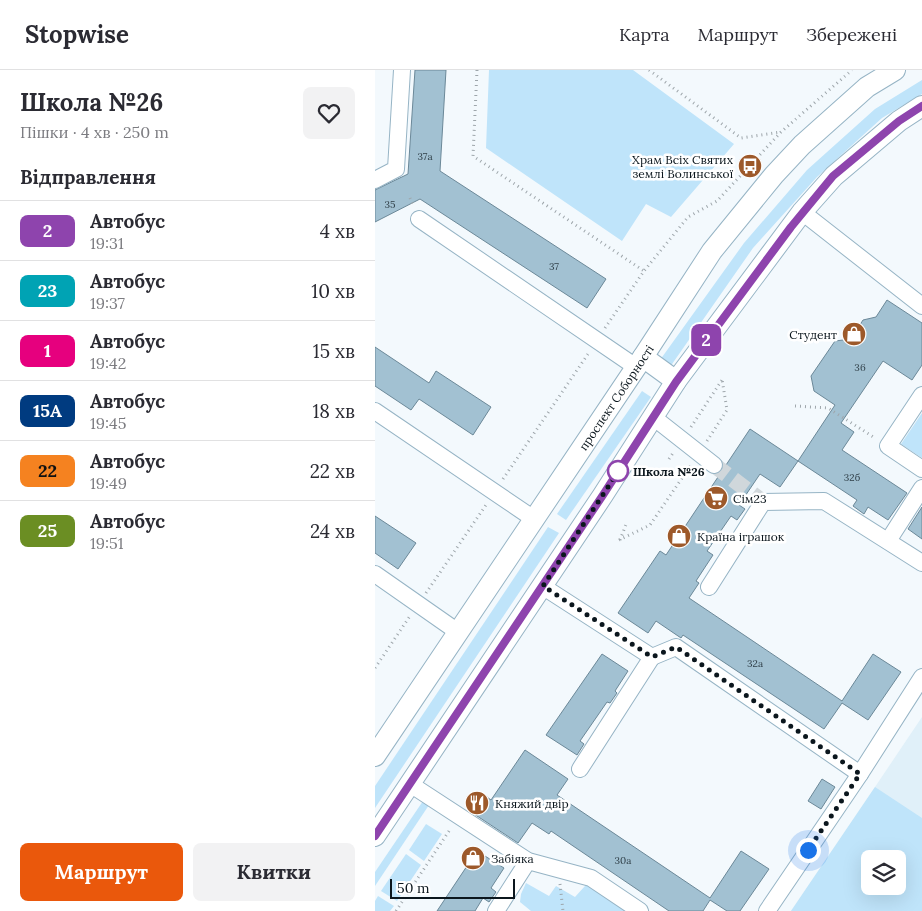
<!DOCTYPE html>
<html lang="uk">
<meta charset="utf-8">
<style>
:root{--surface:#fff;--page:#f2f2f3;--text:#2b2b33;--muted:#7c7c81;--line:#e1e1e2;--accent:#ea580c}
body{margin:0;font-family:Lora,serif;background:var(--page);color:var(--text);height:100vh;display:flex;flex-direction:column;font-size:19px;white-space:nowrap}
*{box-sizing:border-box;margin:0}
p{font-size:16px;color:var(--muted)}
.icon{flex:none;width:28px;height:28px;fill:none;stroke:currentColor;stroke-width:2;stroke-linecap:round;stroke-linejoin:round}
.map{position:relative;flex:1;overflow:hidden}
.drawer{display:flex;flex-direction:column;background:var(--surface);width:375px}
.drawer>*{flex:none}
.badge{padding:0 10px;border-radius:8px;font-size:18px;line-height:32px}
.controls{position:absolute;left:486px;top:780px;display:grid;gap:10px}
.controls a{display:grid;place-items:center;width:45px;height:45px;border-radius:8px;background:var(--surface);box-shadow:0 5px 20px #0002;font-size:25px}
.scale{position:absolute;left:15px;bottom:12px;width:125px;box-sizing:border-box;padding-left:5px;border:2px solid #0b161d;border-top:0;font-size:14px;line-height:18px;white-space:nowrap;color:#0b161d;-webkit-text-stroke:4px #fff;paint-order:stroke}
.you{position:absolute;width:25px;height:25px;margin:-12px;border:4px solid #fff;border-radius:50%;background:#1a73e8;box-shadow:0 0 0 8px #1a73e833}
.map>.badge{position:absolute;translate:-50% -50%;box-shadow:0 0 0 2px #fff}
h2{padding:0 20px;font-size:19px;line-height:45px}
.round{display:grid;place-items:center;flex:none;width:52px;height:52px;border-radius:8px;background:var(--page)}
.headline{display:flex;align-items:center;justify-content:space-between;height:85px;padding:0 20px}
h1{font-size:24px;font-weight:700;line-height:38px}
.cta{display:flex;gap:10px;margin-top:auto;padding:10px 20px}
.cta a{flex:1;height:58px;border-radius:8px;background:var(--accent);color:#fff;font-size:20px;font-weight:700;line-height:58px;text-align:center}
.cta a+a{background:var(--page);color:var(--text)}
ul{padding:0;list-style:none}
li{display:flex;align-items:center;gap:15px;height:60px;padding:0 20px;border-top:1px solid var(--line)}
li div{flex:1}
li b{display:block;font-size:19px}
li em{font-style:normal}
li .badge{min-width:55px;font-weight:700;text-align:center}
header{display:flex;align-items:center;gap:30px;box-sizing:border-box;height:70px;padding:0 25px;background:var(--surface);border-bottom:1px solid var(--line)}
header strong{font-size:24px}
nav{display:flex;gap:28px;margin-inline-start:auto;font-size:18px}
main{display:flex;flex:1;min-height:0}
.map>svg:first-child{display:block}
.built{fill:#e0f0f9;fill-rule:evenodd}
.green{fill:#bfe4fa;fill-rule:evenodd}
.building{fill:#a2c1d2;stroke:#6b8898}
.lines{fill:none;stroke-linecap:round;stroke-linejoin:round}
.minor-tunnel{stroke:#d0d7db;stroke-width:16;stroke-dasharray:16 8;stroke-linecap:butt}
.minor-casing{stroke:#96b4c5;stroke-width:18}
.major-casing{stroke:#96b4c5;stroke-width:22}
.path{stroke:#9ea6ab;stroke-width:3;stroke-dasharray:1 4;stroke-linecap:butt}
.minor{stroke:#fff;stroke-width:16}
.major{stroke:#fff;stroke-width:20}
.line-casing{stroke:#fff;stroke-width:11}
.line{stroke:#8e44ad;stroke-width:8}
.walk{stroke:#0b161d;stroke-width:5;stroke-dasharray:0 9}
.stop-dot{fill:#fff;stroke:#8e44ad;stroke-width:2.5}
.labels{text-anchor:middle;dominant-baseline:central;stroke-width:5;stroke-linejoin:round;paint-order:stroke}
.number-label{font-size:10px;fill:#31414a}
.poi-label{font-size:12px;fill:#0b161d;stroke:#fff;text-anchor:start}
.street-label{font-size:12px;fill:#0b161d;stroke:#fff}
.stop-label{font-size:12px;font-weight:bold;fill:#0b161d;stroke:#fff;text-anchor:start}
</style>
<header>
<strong>Stopwise</strong>
<nav><a>Карта</a><a>Маршрут</a><a>Збережені</a></nav>
</header>
<main>
<section class="drawer">
<div class="headline"><div><h1>Школа №26</h1><p>Пішки · 4 хв · 250 m</p></div><a class="round"><svg class="icon" aria-label="heart" viewBox="0 0 24 24"><path d="M12 20l-8-8c-3-5 5-10 8-4 3-6 11-1 8 4z"/></svg></a></div>
<h2>Відправлення</h2>
<ul>
<li><span class="badge" style="background:#8e44ad;color:#fff">2</span><div><b>Автобус</b><p>19:31</p></div><em>4 хв</em></li>
<li><span class="badge" style="background:#00a3b4;color:#fff">23</span><div><b>Автобус</b><p>19:37</p></div><em>10 хв</em></li>
<li><span class="badge" style="background:#e6007e;color:#fff">1</span><div><b>Автобус</b><p>19:42</p></div><em>15 хв</em></li>
<li><span class="badge" style="background:#003b80;color:#fff">15А</span><div><b>Автобус</b><p>19:45</p></div><em>18 хв</em></li>
<li><span class="badge" style="background:#f58220;color:#111">22</span><div><b>Автобус</b><p>19:49</p></div><em>22 хв</em></li>
<li><span class="badge" style="background:#6b8e23;color:#fff">25</span><div><b>Автобус</b><p>19:51</p></div><em>24 хв</em></li>
</ul>
<div class="cta"><a>Маршрут</a><a>Квитки</a></div>
</section>
<div class="map">
<svg width="547" height="841" viewBox="0 0 547 841">
<rect width="100%" height="100%" fill="#f3f9fd"/>
<path class="built" d="M547 647V841H416L500 717ZM495 789H522V816H495Z"/>
<g class="green">
<path d="M114 0H258L359 74 296 147 271 134 247 171 111 78Z"/>
<path d="M547 10V24L507 48 442 107 378 178 295 297 285 290 369 173 432 100 500 39Z"/>
<path d="M267 321 276 327 191 450 182 444Z"/>
<path d="M547 343V388L526 374Z"/>
<path d="M173 457 184 463 0 738V716Z"/>
<path d="M500 717 547 748V841H416ZM495 789H522V816H495Z"/>
<path d="M48 731 54 735 0 816V802Z"/>
<path d="M51 754 67 764 49 791 34 780Z"/>
<path d="M31 784 46 795 22 831 6 821Z"/>
<path d="M151 813 174 826 181 816 200 827 210 816H215L254 841H156L145 832 146 824Z"/>
<path d="M3 826 19 836 15 841H0V831Z"/>
</g>
<g class="building">
<path d="M40 0H71L65 101 231 209 212 238 45 129 0 152V120L33 104Z"/>
<path d="M512 230 547 253V295L537 310 508 291 466 353 479 362 467 380 532 423 513 450 493 437 489 444 478 436 482 430 423 391 460 335 439 321 436 306 460 271 476 269 488 250 501 247Z"/>
<path d="M0 277 54 313 61 301 116 337 98 365 44 329 36 340 0 316Z"/>
<path d="M375 359 423 391 405 417 385 404 364 435 370 439 362 450 356 446 332 481 338 485 321 511 324 513 314 528 467 631 498 584 526 602 493 650 467 633 449 659 308 565 306 568 281 551 273 563 243 543 285 481 291 485Z"/>
<path d="M547 437V469L533 459Z"/>
<path d="M0 446 41 473 23 499 0 483Z"/>
<path d="M227 584 253 601 240 621 242 623 235 633 232 632 205 671 209 674 202 685 171 665Z"/>
<path d="M150 680 193 709 182 725 335 828 366 781 394 799 365 841H352L335 830 328 841H294L176 761 174 764 157 753 143 773 96 742 108 724 116 730Z"/>
<path d="M447 709 460 717 446 739 433 731Z"/>
<path d="M102 781 129 798 116 818 121 822 114 832 108 828 100 841H62Z"/>
</g>
<g class="lines">
<path class="minor-tunnel" d="M339 395 388 432"/>
<g class="minor-casing">
<g id="minor">
<path d="M0 110 21 99 27 0"/>
<path d="M427 142 547 236"/>
<path d="M44 149 261 297"/>
<path d="M547 325 513 376 547 399"/>
<path d="M0 341 159 449"/>
<path d="M278 347 339 395"/>
<path d="M513 471 547 418"/>
<path d="M0 504 83 562"/>
<path d="M167 516 277 587 301 577 485 704"/>
<path d="M334 517 388 432 449 431 547 493"/>
<path d="M205 699 277 587"/>
<path d="M35 714 153 791 216 808 265 841"/>
<path d="M121 841 153 791"/>
<path d="M392 841 485 704 547 607"/>
</g>
</g>
<g class="major-casing">
<g id="major">
<path d="M268 287 301 311"/>
<path id="s1" d="M0 686 268 287 337 181 399 105 427 75 492 17 520 0"/>
<path d="M0 766 228 425 301 311 427 142 459 106 524 51 547 36"/>
</g>
</g>
<g class="path">
<path d="M102 0 98 86 269 201"/>
<path d="M274 0 366 68 406 62"/>
<path d="M35 128 39 137"/>
<path d="M230 258 269 201 313 147 342 131 406 62 477 0"/>
<path d="M420 336 453 338 500 368"/>
<path d="M316 357 347 310"/>
<path d="M332 371 352 340 347 309"/>
<path d="M294 389 298 383"/>
<path d="M128 409 213 284"/>
<path d="M244 470 275 455 316 395"/>
<path d="M245 470 252 452"/>
<path d="M51 523 111 435"/>
<path d="M0 598 35 546"/>
<path d="M185 814 188 841"/>
<path d="M21 841 76 758"/>
</g>
<use href="#minor" class="minor"/>
<use href="#major" class="major"/>
</g>
<g class="lines">
<g class="line-casing">
<path id="line" d="M0 766 228 425 301 312 416 157 458 106 524 51 547 36"/>
</g>
<use href="#line" class="line"/>
<path class="walk" d="M243 401 248 394 168 516 277 587 301 577 485 704 433 780"/>
</g>
<defs>
<g id="bus-disc" transform="scale(1.25)"><circle r="9.5" fill="#9d592a" stroke="#fff"/><path d="M-5-6H5V4H4V6H2V4H-2V6H-4V4H-5ZM-3.5-4V0h7V-4ZM-3.5 1.2v1.5H-2V1.2ZM2 1.2v1.5H3.5V1.2Z" fill="#fff"/></g>
<g id="shop-disc" transform="scale(1.25)"><circle r="9.5" fill="#9d592a" stroke="#fff"/><path d="M-5-2.5h2.3a2.7 3.5 0 0 1 5.4 0H5L5.5 6h-11ZM-1.5-2.5h3a1.5 2.3 0 0 0-3 0Z" fill="#fff"/></g>
<g id="supermarket-disc" transform="scale(1.25)"><circle r="9.5" fill="#9d592a" stroke="#fff"/><path d="M-6-5.5h2.5l.6 2H6L4.5 2H-2.5L-4.4-4H-6ZM-1.5 3.2a1.3 1.3 0 1 0 .1 0ZM3 3.2a1.3 1.3 0 1 0 .1 0Z" fill="#fff"/></g>
<g id="restaurant-disc" transform="scale(1.25)"><circle r="9.5" fill="#9d592a" stroke="#fff"/><path d="M-5-6h1v4h1v-4h1v4h1v-4h1v5L-1.5 .5V6h-2V.5L-5-1ZM5-6V6H3V1.5H1.5Q1.5-4 5-6Z" fill="#fff"/></g>
</defs>
<g fill-rule="evenodd">
<use href="#bus-disc" x="375" y="96"/>
<use href="#shop-disc" x="479" y="264"/>
<use href="#supermarket-disc" x="341" y="428"/>
<use href="#shop-disc" x="304" y="466"/>
<use href="#restaurant-disc" x="102" y="733"/>
<use href="#shop-disc" x="98" y="788"/>
</g>
<circle class="stop-dot" cx="243" cy="401" r="10"/>
<g class="labels">
<g class="number-label">
<text x="50" y="86">37а</text>
<text x="15" y="134">35</text>
<text x="179" y="196">37</text>
<text x="485" y="297">36</text>
<text x="477" y="407">32б</text>
<text x="380" y="593">32а</text>
<text x="248" y="790">30а</text>
</g>
<g class="poi-label">
<text x="358" y="89" text-anchor="end">Храм Всіх Святих<tspan x="358" dy="14">землі Волинської</tspan></text>
<text x="462" y="264" text-anchor="end">Студент</text>
<text x="358" y="428">Сім23</text>
<text x="322" y="466">Країна іграшок</text>
<text x="120" y="733">Княжий двір</text>
<text x="116" y="788">Забіяка</text>
</g>
<g class="street-label">
<text stroke="none"><textPath href="#s1" startOffset="432">проспект Соборності</textPath></text>
</g>
<g class="stop-label">
<text x="258" y="401">Школа №26</text>
</g>
</g>
</svg>
<div class="controls">
<a><svg class="icon" aria-label="layers" viewBox="0 0 24 24"><path d="M12 4l9 5-9 5-9-5zM3 14l9 5 9-5"/></svg></a>
</div>
<div class="scale">50 m</div>
<div class="you" style="left:433px;top:780px"></div>
<b class="badge" style="left:331px;top:270px;background:#8e44ad;color:#fff">2</b>
</div>
</main>
